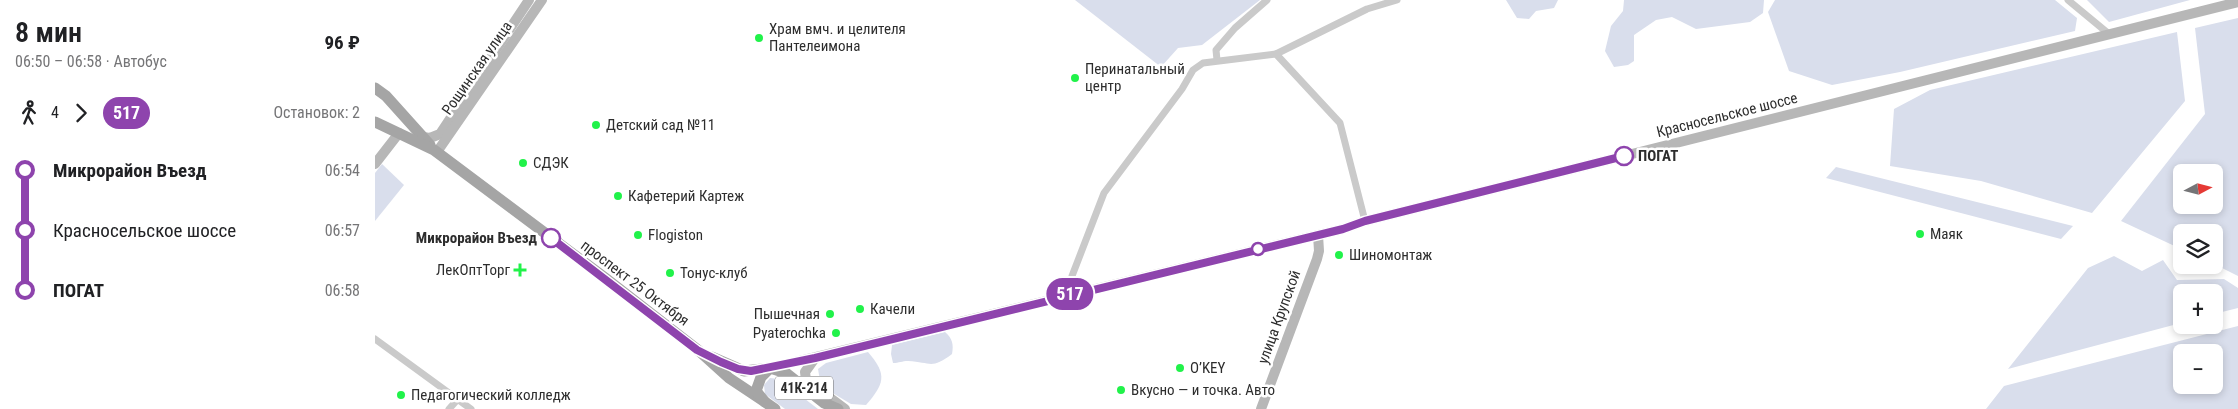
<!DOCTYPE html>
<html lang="ru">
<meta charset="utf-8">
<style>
:root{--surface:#fff;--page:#f6f6f6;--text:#202124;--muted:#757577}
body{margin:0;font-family:"Roboto Condensed",sans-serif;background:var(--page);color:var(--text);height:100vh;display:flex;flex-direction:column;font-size:19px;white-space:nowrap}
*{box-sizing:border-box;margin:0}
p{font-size:16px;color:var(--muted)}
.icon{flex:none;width:28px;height:28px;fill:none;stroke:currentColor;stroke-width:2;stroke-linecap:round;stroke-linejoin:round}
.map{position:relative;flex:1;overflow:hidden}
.panel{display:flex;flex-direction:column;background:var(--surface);width:375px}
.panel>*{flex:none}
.badge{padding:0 10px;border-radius:16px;font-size:18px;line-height:32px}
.needle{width:32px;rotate:83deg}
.tools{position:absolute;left:1798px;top:164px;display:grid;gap:10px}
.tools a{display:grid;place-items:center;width:50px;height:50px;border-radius:8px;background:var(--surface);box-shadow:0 2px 8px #0003;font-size:25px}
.map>.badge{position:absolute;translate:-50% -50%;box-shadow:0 0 0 2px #fff}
.legs{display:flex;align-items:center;gap:8px;height:55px;padding:0 15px;font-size:16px}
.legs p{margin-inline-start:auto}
.summary{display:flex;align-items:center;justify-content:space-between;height:85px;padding:0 15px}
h1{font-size:28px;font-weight:600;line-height:38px}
ul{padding:0 15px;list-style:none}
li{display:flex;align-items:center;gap:18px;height:60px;font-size:19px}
li i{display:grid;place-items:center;width:8px;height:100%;margin:0 6px;background:currentColor}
li i::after{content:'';width:12px;height:12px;margin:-6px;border:4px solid;border-radius:50%;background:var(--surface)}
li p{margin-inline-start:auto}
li:first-child i{background:linear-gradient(#0000 50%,currentColor 0)}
li:last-child i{background:linear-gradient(currentColor 50%,#0000 0)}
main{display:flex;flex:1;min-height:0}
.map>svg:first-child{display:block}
.green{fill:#d9deec;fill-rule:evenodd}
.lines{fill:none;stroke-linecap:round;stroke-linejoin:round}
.street{stroke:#cacaca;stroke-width:7}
.secondary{stroke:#b7b7b7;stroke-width:10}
.primary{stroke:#a5a5a5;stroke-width:11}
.line-1-casing{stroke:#fff;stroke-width:11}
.line-1{stroke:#8e44ad;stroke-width:8}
.poi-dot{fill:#21f24a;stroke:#fff;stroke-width:2}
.stop-1-dot{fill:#fff;stroke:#8e44ad;stroke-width:2.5}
.labels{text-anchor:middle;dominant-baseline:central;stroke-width:5;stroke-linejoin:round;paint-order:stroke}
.shield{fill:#fff;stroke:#6c6c6c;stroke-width:1}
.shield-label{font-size:14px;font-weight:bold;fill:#2d2d2d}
.poi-label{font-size:15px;fill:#2d2d2d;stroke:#fff;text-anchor:start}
.street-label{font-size:15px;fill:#2d2d2d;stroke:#fff}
.stop-label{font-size:15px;font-weight:bold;fill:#2d2d2d;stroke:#fff;text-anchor:start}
</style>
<main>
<section class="panel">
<div class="summary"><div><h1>8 мин</h1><p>06:50 – 06:58 · Автобус</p></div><b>96 ₽</b></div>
<div class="legs"><svg class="icon" aria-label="walk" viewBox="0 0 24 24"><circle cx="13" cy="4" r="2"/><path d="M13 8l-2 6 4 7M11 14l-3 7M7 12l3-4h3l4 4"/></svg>4<svg class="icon" aria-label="forward" viewBox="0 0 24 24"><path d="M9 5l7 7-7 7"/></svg><b class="badge" style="background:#8e44ad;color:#fff">517</b><p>Остановок: 2</p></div>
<ul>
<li><i style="color:#8e44ad"></i><b>Микрорайон Въезд</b><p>06:54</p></li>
<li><i style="color:#8e44ad"></i><span>Красносельское шоссе</span><p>06:57</p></li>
<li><i style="color:#8e44ad"></i><b>ПОГАТ</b><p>06:58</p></li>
</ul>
</section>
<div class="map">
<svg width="1863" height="409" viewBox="0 0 1863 409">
<rect width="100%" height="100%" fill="#fff"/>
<g class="green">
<path d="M700 0H885L827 45 803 48 786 67Z"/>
<path d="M1131 0H1183L1179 8 1161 11 1154 19 1142 18Z"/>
<path d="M1249 0H1389L1388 13 1375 22 1321 29 1297 17 1281 20 1259 35V61L1253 65 1239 67 1230 51 1236 26 1248 11Z"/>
<path d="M1400 0H1680L1702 18 1700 31 1525 72 1457 85 1414 71 1393 12Z"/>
<path d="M1712 0H1815L1734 22Z"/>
<path d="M1863 18V276L1839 264V232H1806V249L1746 221 1830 114 1820 28ZM1806 172H1839V205H1806Z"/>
<path d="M1802 32 1810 101 1717 213 1606 181 1515 166 1519 109 1555 90Z"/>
<path d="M7 164 29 185 0 221V173Z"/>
<path d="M1461 167 1698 226 1686 239 1451 178Z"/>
<path d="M1739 256 1767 271 1788 260 1802 280 1849 279 1863 288V308L1839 314V292H1806V323L1633 369 1713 268Z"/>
<path d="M1863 326V409H1611L1629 386ZM1806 352H1839V385H1806Z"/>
<path d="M570 332C577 338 579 344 577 354 556 370 556 362 533 361 527 361 524 363 518 363L516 354 517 345Z"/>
<path d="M493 352C513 375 509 384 491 405L476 404 446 386 443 369 451 363Z"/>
<path d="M395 378 404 379 443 409H410L390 394 389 385Z"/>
</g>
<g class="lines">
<g class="street">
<path d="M1693 0 1734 34"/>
<path d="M901 54 992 9 1022 0"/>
<path d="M842 60 841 50 860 28 892 0"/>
<path d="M698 294 697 276 729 193 807 89 818 70 828 63 901 54 965 123 990 221"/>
<path d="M0 339 96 409"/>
<path d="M74 409 83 399"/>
</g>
<g class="secondary">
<path d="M48 137 55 138 65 134 154 0"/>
<path d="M62 152 167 0"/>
<path d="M0 164 24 133"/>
<path d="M440 358 430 372 431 380 470 409"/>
<path d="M395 368 968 229 990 221 1863 2"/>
<path d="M886 409 942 259 944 251 943 235"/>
</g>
<g class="primary">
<path d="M0 88 11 96 55 145"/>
<path d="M0 122 59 150 230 278 323 350 354 378 390 402"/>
<path d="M337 357 369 371 395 368 411 373 449 403 463 409"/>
<path d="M395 368 386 377 381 391 390 402 400 409"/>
</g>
</g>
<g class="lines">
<g class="line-1-casing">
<path id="line-1" d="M176 238 322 350 346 362 363 369 376 371 440 358 968 229 990 221 1249 156"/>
</g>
<use href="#line-1" class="line-1"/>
</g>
<g class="poi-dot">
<circle cx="384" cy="38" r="5"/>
<circle cx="700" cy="78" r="5"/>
<circle cx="221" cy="125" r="5"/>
<circle cx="148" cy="163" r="5"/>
<circle cx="243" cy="196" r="5"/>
<circle cx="1545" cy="234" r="5"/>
<circle cx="263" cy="235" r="5"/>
<circle cx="964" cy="255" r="5"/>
<path d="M142.5 262.5h5v5h5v5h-5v5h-5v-5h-5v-5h5z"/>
<circle cx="295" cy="273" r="5"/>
<circle cx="485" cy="309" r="5"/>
<circle cx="455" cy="314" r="5"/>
<circle cx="461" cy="333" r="5"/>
<circle cx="805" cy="368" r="5"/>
<circle cx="746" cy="390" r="5"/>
<circle cx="26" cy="395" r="5"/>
</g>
<g class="stop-1-dot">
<circle cx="1249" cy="156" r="9"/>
<circle cx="176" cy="238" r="9"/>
<circle cx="883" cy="249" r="6"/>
</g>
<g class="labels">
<rect class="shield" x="400" y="376.5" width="58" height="23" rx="4"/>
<g class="shield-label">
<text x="429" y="388">41К-214</text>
</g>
<g class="poi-label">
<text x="394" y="29">Храм вмч. и целителя<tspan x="394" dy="17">Пантелеимона</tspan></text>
<text x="710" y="69">Перинатальный<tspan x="710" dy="17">центр</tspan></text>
<text x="231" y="125">Детский сад №11</text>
<text x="158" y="163">СДЭК</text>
<text x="253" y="196">Кафетерий Картеж</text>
<text x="1555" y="234">Маяк</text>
<text x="273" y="235">Flogiston</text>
<text x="974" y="255">Шиномонтаж</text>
<text x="135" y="270" text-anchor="end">ЛекОптТорг</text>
<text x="305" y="273">Тонус-клуб</text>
<text x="495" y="309">Качели</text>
<text x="445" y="314" text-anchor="end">Пышечная</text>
<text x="451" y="333" text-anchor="end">Pyaterochka</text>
<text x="815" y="368">O’KEY</text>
<text x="756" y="390">Вкусно — и точка. Авто</text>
<text x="36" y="395">Педагогический колледж</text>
</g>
<g class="street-label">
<text transform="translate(102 68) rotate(-55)">Рощинская улица</text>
<text transform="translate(1352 115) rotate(-14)">Красносельское шоссе</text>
<text transform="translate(260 283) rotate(37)">проспект 25 Октября</text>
<text transform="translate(904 317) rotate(-70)">улица Крупской</text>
</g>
<g class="stop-label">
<text x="1263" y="156">ПОГАТ</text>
<text x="162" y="238" text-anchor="end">Микрорайон Въезд</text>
</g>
</g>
</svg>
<div class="tools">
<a><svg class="needle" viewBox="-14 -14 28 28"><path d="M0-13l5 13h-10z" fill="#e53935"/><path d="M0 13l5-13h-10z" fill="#757577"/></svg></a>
<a><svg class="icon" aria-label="layers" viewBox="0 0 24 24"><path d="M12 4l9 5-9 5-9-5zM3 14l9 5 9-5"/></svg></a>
<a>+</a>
<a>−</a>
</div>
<b class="badge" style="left:695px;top:294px;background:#8e44ad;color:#fff">517</b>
</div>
</main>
